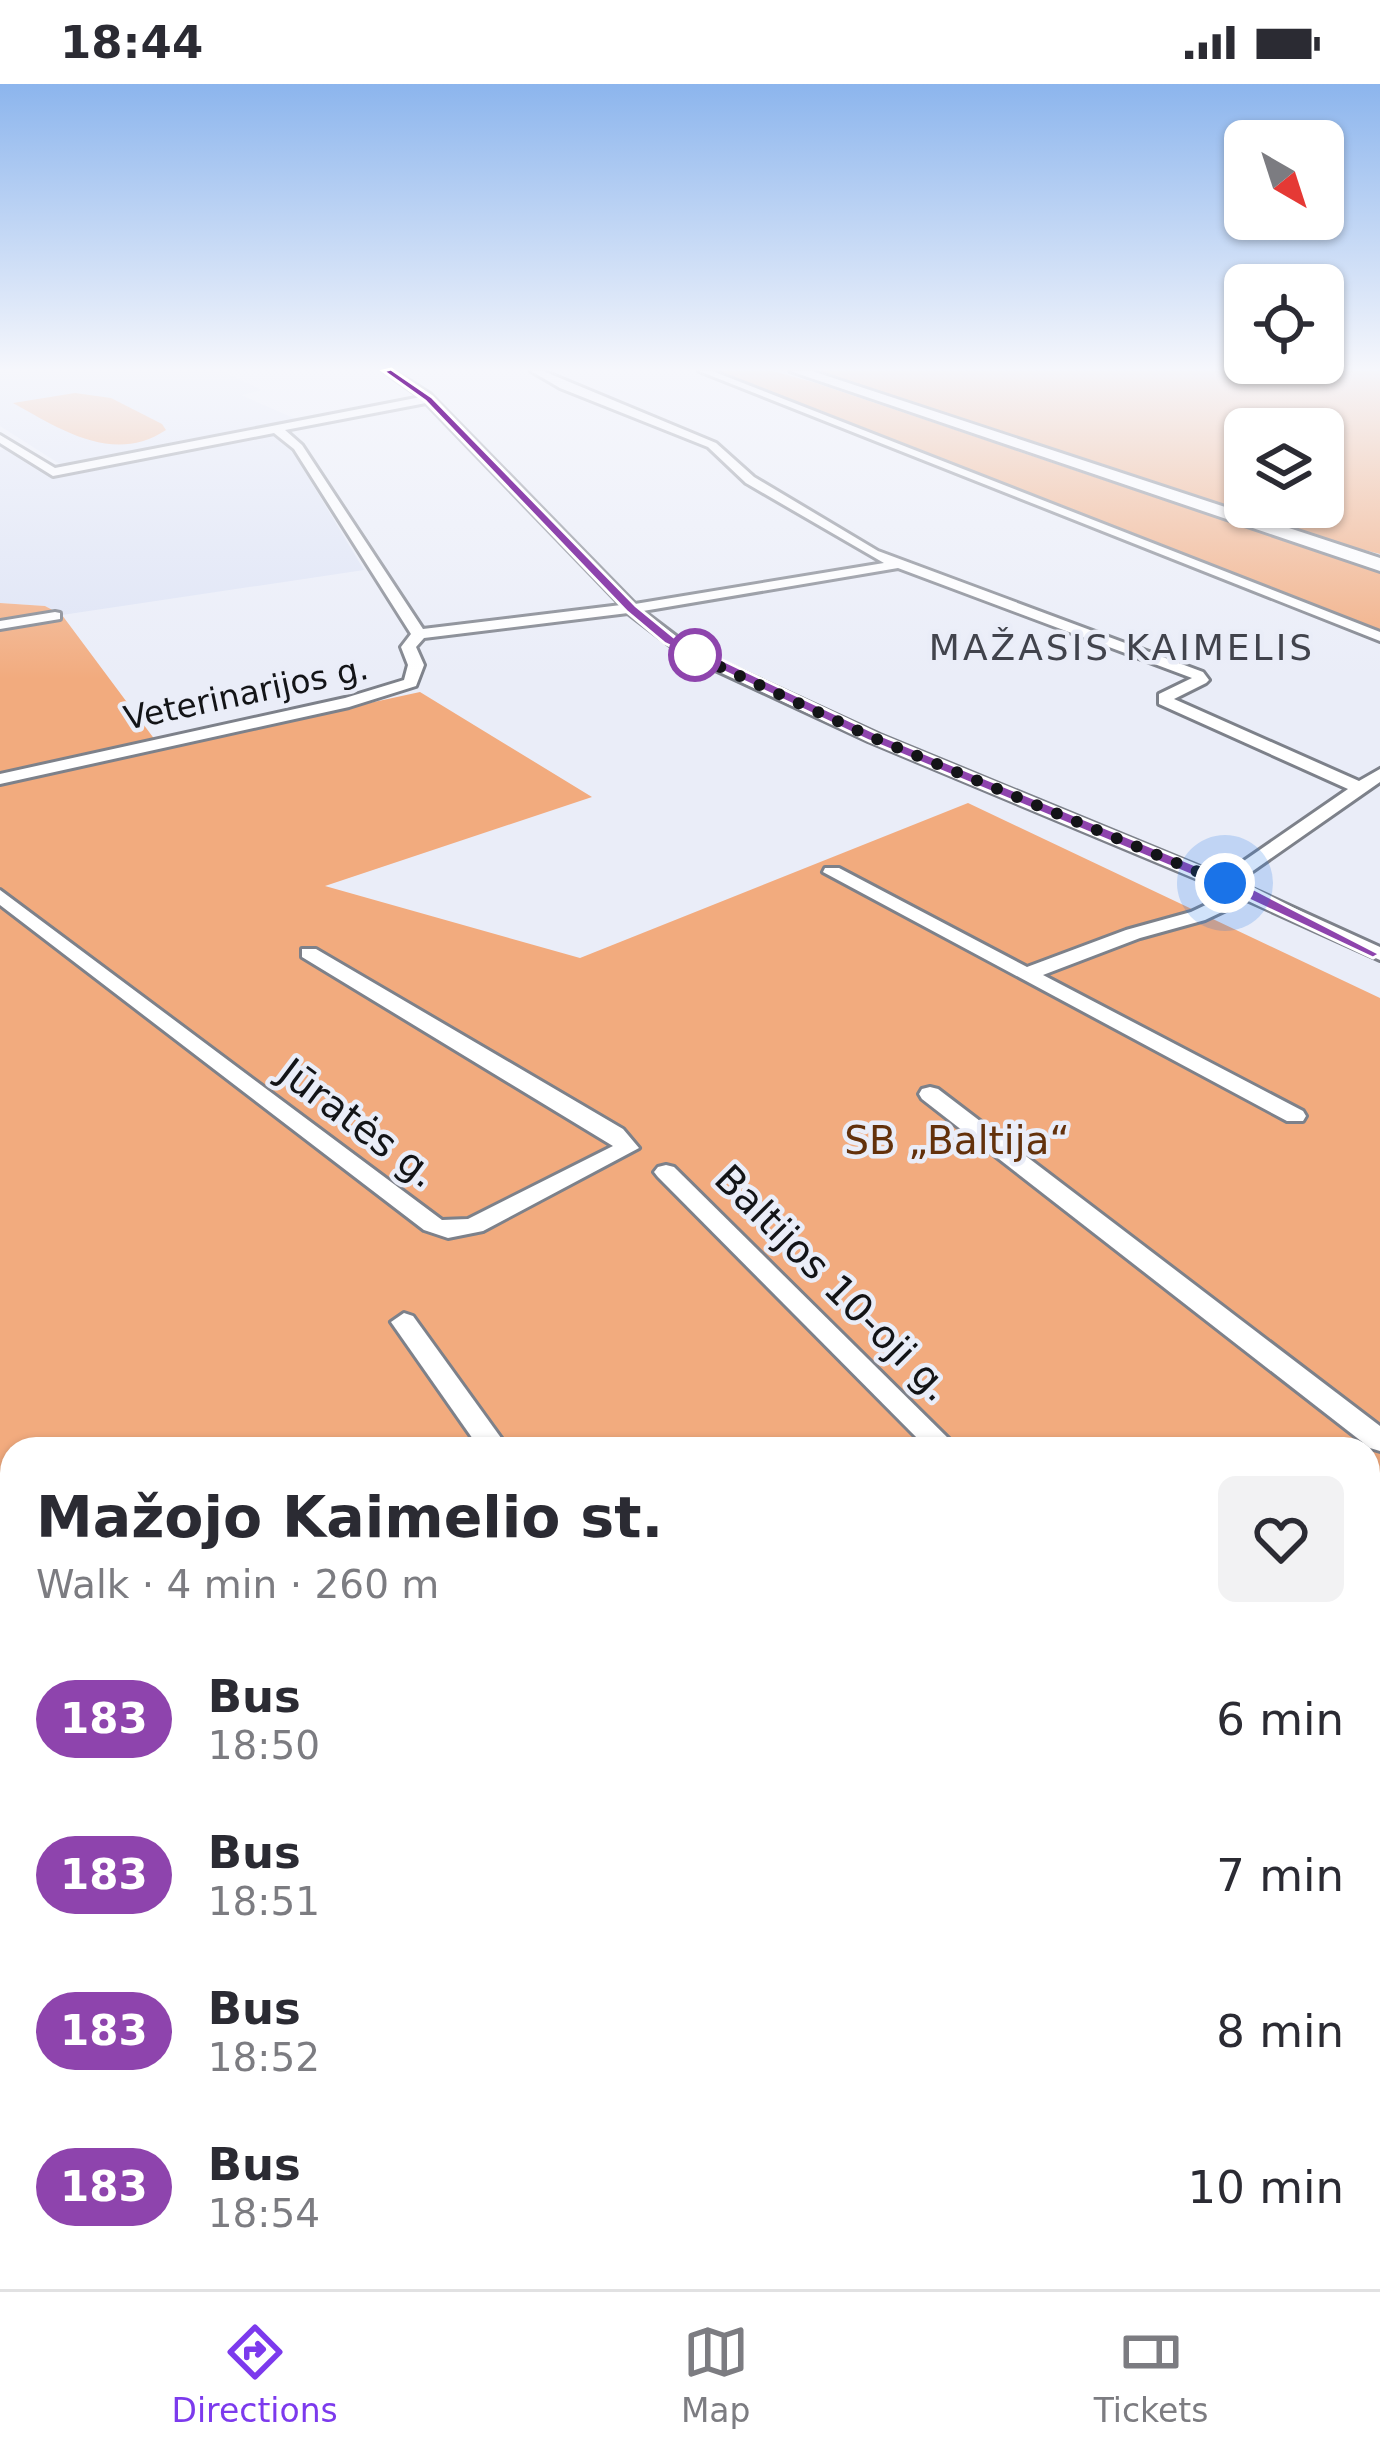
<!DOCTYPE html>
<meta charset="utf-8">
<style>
:root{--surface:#fff;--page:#f2f2f3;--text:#2b2b33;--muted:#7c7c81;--line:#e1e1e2;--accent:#7c3aed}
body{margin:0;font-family:"DejaVu Sans",sans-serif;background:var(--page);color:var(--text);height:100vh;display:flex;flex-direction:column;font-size:45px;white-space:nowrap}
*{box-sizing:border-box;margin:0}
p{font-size:39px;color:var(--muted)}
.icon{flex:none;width:66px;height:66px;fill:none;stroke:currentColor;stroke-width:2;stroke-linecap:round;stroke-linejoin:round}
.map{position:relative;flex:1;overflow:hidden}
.panel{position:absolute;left:0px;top:1353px;width:1380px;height:852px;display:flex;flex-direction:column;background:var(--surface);border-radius:36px 36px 0 0;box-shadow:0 3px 9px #0004}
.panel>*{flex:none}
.badge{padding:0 24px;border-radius:39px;font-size:42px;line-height:78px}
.needle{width:78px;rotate:141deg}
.tools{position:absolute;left:1224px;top:36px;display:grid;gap:24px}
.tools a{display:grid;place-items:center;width:120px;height:120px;border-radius:18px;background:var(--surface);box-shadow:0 3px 9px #0004;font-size:60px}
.you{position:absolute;width:60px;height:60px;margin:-30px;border:9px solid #fff;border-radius:50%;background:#1a73e8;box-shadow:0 0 0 18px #1a73e833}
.map>.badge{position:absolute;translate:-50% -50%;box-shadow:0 0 0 6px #fff}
.round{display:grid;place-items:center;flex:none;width:126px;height:126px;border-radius:18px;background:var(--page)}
.headline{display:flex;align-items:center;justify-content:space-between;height:204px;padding:0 36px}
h1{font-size:57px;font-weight:600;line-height:90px}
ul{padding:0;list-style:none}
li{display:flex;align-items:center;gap:36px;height:156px;padding:0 36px}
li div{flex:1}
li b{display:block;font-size:45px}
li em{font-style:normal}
li .badge{min-width:132px;font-weight:700;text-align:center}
.status{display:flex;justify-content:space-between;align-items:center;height:84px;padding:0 60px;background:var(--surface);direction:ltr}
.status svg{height:33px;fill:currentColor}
.tabs{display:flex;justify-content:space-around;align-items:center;height:168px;border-top:3px solid var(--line);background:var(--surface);font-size:33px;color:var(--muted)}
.tabs a{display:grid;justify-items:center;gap:6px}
.tabs .selected{color:var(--accent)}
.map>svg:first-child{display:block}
.built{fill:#dde3f5}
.green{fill:#f2ab7e;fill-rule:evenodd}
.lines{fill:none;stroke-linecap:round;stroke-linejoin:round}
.minor-casing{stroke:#7d818a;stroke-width:6}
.primary-casing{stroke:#7d818a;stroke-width:6}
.minor{fill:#fff;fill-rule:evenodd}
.primary{fill:#fff;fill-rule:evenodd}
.line{fill:#8e44ad;stroke:#fff;stroke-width:3}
.walk{stroke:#131417;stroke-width:12;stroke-dasharray:0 21.6}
.stop-dot{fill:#fff;stroke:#8e44ad;stroke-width:6}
.labels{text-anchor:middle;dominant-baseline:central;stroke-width:9;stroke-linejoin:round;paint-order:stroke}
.far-street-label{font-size:33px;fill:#131417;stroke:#eaedf8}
.far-neighbourhood-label{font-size:36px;letter-spacing:3px;fill:#41434c;stroke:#eaedf8}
.street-label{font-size:39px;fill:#131417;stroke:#eaedf8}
.park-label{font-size:39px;fill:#63310b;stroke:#eaedf8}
</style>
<div class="status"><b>18:44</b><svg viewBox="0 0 49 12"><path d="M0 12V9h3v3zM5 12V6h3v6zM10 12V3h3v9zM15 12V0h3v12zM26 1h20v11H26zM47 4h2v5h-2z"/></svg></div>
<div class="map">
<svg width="1380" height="2205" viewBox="0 0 1380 2205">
<rect width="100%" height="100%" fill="#eaedf8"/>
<g class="built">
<path d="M0 287H237L226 289 262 306 241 311 296 335 63 382 0 342Z"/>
<path d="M261 349H272L289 361 364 486 62 531 45 522 0 519V366L6 365 49 391Z"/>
</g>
<g class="green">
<path d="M713 287H773L816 299 1380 489V550Z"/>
<path d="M814 287H1380V470L1337 459ZM1245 345H1323V423H1245Z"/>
<path d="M75 309 111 314 162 340 166 346C113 381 60 345 13 319Z"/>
<path d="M0 519 45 522 62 531 161 664 420 608 592 713 325 802 580 874 968 719 1380 914V2205H0ZM12 1365H1368V2193H12Z"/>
</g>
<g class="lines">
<g class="minor-casing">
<g id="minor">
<path d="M383 287H394L430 310 635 520 884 479 746 399 708 363 560 304 531 287H543L716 359 754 393 878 467 1203 588 1209 596 1206 599 1174 615 1359 697 1380 685V698L1237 798 1380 863V876L1247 816 1205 836 1140 854 1043 891 1303 1027 1306 1032 1303 1037H1287L823 788 825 784H839L1027 883 1126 846 1191 828 1231 809 868 657 683 571 628 529 424 554 416 563 424 581 416 602 349 623 0 700V690L345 614 404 596 408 581 401 563 411 550 294 365 274 349 53 392 0 359V351L55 384 421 313ZM426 319 621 521 423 545 302 361 285 346ZM898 484 1192 594 1159 610V620L1348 705 1222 792 880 651 693 565 643 527Z"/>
<path d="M699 287H712L1380 548V557Z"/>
<path d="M55 528 60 529V535L0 545V537Z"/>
<path d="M0 806 442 1136 468 1135 613 1062 302 873V865H316L623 1045 639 1064 483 1147 448 1154 424 1146 0 821Z"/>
<path d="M930 1003 938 1005 1380 1342V1367L1370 1364 922 1015 919 1010 922 1005Z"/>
<path d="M666 1081 674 1083 959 1365H928L658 1093 654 1088 658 1083Z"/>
<path d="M404 1229 413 1232 509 1365H480L391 1238Z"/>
<path d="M1380 1620V1655L1368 1660V1625Z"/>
<path d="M1368 1821 1380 1826V1872L1368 1867Z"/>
<path d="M424 2193H467L472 2205H429Z"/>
<path d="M764 2193H813L808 2205H759Z"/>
<path d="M1030 2193H1073L1078 2205H1035Z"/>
</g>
</g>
<g class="primary-casing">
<path id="primary" d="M790 287H812L1380 474V487Z"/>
</g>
<use href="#minor" class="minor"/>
<use href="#primary" class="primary"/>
</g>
<linearGradient id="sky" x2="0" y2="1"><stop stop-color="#8cb5ed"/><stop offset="0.48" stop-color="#f6f7fc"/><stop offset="1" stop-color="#f6f7fc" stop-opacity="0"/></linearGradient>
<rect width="1380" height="595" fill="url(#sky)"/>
<path class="line" d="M391 285 432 313 636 522 674 553 880 651 1254 805 1380 870 1373 874 1241 812 869 657 664 559 627 528 425 317 383 287Z"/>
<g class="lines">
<path class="walk" d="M695 571 688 568 874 654 1225 799"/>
</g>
<circle class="stop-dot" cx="695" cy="571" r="24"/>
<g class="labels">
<g class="far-street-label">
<text transform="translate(246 609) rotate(-12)">Veterinarijos g.</text>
</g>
<g class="far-neighbourhood-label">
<text x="1122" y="563">MAŽASIS KAIMELIS</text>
</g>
<g class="street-label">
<text transform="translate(358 1039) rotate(37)">Jūratės g.</text>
<text transform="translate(833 1199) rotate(45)">Baltijos 10-oji g.</text>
</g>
<g class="park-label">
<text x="957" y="1056">SB „Baltija“</text>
</g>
</g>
</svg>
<div class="tools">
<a><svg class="needle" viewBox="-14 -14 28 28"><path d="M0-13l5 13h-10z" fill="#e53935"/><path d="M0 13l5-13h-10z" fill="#7c7c81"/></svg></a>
<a><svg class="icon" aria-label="locate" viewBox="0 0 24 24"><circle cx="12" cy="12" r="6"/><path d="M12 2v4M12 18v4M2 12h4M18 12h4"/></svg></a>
<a><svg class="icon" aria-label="layers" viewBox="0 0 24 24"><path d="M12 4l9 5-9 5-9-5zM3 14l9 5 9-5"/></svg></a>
</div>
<div class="you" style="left:1225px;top:799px"></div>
<section class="panel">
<div class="headline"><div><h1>Mažojo Kaimelio st.</h1><p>Walk · 4 min · 260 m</p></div><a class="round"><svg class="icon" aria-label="heart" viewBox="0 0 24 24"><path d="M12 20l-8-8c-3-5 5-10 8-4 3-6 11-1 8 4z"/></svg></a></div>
<ul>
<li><span class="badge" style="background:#8e44ad;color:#fff">183</span><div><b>Bus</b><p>18:50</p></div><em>6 min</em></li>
<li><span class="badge" style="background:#8e44ad;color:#fff">183</span><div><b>Bus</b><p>18:51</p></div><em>7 min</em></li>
<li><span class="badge" style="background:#8e44ad;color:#fff">183</span><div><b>Bus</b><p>18:52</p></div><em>8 min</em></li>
<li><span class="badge" style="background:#8e44ad;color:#fff">183</span><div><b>Bus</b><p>18:54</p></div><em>10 min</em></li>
</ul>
</section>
</div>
<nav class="tabs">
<a class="selected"><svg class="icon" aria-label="directions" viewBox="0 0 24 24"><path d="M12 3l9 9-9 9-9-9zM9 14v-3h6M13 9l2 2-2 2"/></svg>Directions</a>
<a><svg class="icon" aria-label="map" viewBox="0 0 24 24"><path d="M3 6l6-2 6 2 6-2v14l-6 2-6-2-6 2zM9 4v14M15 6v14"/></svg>Map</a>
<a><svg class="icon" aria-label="tickets" viewBox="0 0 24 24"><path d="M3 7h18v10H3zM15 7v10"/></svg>Tickets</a>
</nav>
